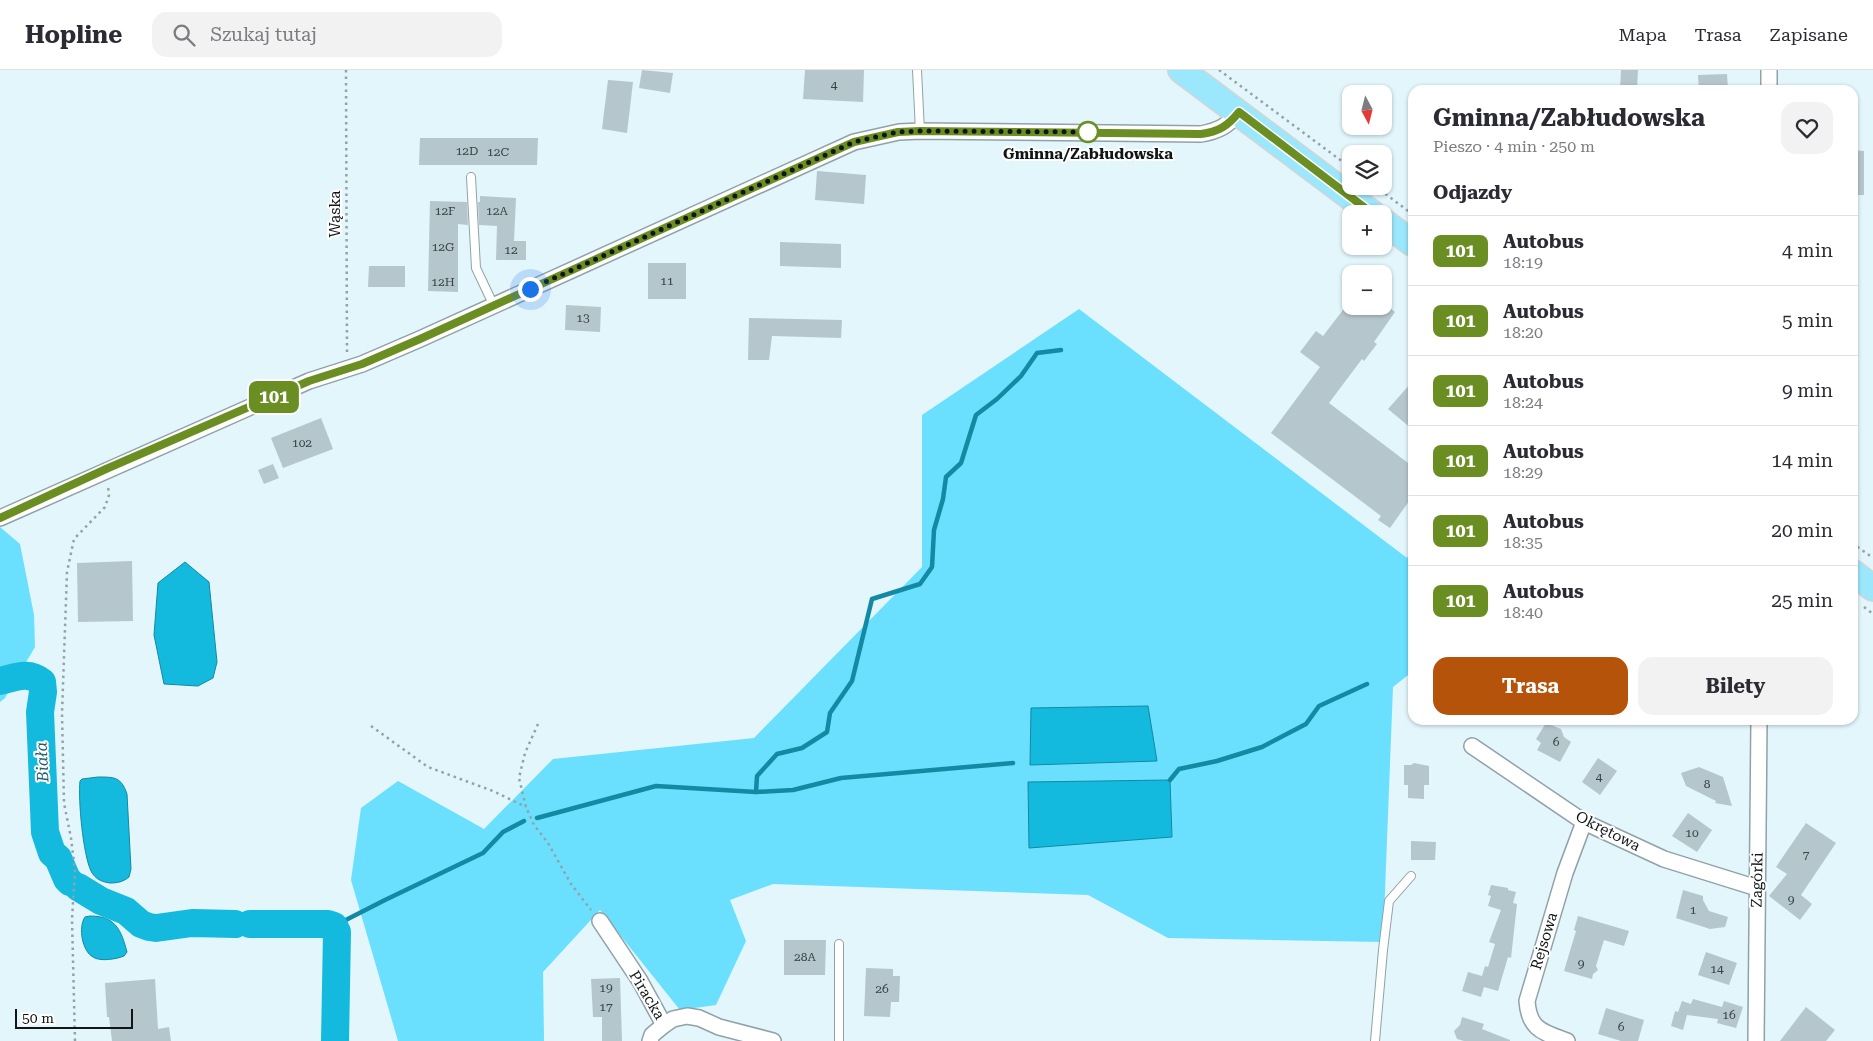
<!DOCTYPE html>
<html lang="pl">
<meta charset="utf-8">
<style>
:root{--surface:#fff;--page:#f2f2f3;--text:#2b2b33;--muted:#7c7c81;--line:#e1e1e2;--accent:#b45309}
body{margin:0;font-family:"Roboto Serif",serif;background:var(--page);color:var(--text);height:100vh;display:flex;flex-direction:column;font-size:19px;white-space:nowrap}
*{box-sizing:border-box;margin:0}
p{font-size:16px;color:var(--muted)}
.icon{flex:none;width:28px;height:28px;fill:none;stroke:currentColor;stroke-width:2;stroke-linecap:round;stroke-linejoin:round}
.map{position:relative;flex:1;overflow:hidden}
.drawer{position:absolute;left:1408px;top:15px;width:450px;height:640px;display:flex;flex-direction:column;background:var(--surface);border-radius:15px;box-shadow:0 1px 4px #0004}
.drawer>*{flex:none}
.badge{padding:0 10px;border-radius:8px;font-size:18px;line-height:32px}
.needle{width:32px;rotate:173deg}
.controls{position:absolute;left:1342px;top:15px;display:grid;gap:10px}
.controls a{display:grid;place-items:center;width:50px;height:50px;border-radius:10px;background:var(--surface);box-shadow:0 1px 4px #0004;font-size:25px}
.scale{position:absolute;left:15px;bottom:12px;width:118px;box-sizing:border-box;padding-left:5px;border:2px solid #101618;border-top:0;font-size:14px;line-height:18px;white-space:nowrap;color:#101618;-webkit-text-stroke:4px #fff;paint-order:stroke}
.you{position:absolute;width:25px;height:25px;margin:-12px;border:4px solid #fff;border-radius:50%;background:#1a73e8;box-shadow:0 0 0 8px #1a73e833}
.map>.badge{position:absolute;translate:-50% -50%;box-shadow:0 0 0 2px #fff}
h2{padding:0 25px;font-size:19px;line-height:45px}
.round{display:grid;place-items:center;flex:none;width:52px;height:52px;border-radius:15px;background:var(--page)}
.overview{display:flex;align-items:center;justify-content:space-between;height:85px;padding:0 25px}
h1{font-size:24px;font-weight:700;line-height:38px}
.cta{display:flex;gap:10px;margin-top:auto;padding:10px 25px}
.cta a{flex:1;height:58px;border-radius:15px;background:var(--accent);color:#fff;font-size:20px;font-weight:700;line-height:58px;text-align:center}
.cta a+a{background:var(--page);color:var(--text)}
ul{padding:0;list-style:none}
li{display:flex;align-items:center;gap:15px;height:70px;padding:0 25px;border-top:1px solid var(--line)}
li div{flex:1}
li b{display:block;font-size:19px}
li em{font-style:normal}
li .badge{min-width:55px;font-weight:700;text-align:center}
header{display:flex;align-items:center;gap:30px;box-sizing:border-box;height:70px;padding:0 25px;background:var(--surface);border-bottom:1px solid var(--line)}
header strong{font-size:24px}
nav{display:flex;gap:28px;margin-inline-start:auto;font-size:18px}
.search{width:350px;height:45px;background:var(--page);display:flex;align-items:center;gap:12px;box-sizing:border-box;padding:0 18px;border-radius:15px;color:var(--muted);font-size:19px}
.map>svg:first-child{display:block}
.green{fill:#6adffe}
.water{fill:#14bade;stroke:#1389a3}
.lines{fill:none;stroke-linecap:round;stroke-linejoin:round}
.stream{stroke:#1389a3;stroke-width:4.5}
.river{stroke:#14bade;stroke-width:28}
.building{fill:#b5c7cd}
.service-casing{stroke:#90a2a8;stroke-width:10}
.minor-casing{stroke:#90a2a8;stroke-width:18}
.trunk-casing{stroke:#d4d5d5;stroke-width:28}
.path{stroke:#94a2a7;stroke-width:2.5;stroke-dasharray:2.5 4;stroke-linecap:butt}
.service{stroke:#fff;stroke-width:8}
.minor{stroke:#fff;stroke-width:15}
.trunk{stroke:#9be7fc;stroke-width:25}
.line-casing{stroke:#fff;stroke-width:11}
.line{stroke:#6b8e23;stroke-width:8}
.walk{stroke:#101618;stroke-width:5;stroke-dasharray:0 9}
.stop-dot{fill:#fff;stroke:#6b8e23;stroke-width:2.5}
.labels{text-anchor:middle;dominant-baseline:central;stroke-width:4;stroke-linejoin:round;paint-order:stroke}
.number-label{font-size:12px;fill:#394245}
.stop-label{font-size:15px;font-weight:bold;fill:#101618;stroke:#fff}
.street-label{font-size:15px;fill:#101618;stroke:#fff}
.water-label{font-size:16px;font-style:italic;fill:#235c6b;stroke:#fff}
</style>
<header>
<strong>Hopline</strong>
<div class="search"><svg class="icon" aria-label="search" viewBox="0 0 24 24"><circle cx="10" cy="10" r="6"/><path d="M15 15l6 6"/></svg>Szukaj tutaj</div>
<nav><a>Mapa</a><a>Trasa</a><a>Zapisane</a></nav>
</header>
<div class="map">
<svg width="1873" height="971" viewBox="0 0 1873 971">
<rect width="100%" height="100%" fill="#e2f6fc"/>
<g class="green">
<path d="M1079 239 1407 488 1412 479V602L1393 617 1383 872 1168 868 1088 825 773 814 730 830 746 871 716 935 680 940 600 840 543 902 544 971H398L351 810 361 738 398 711 484 759 553 689 754 668 922 497V345Z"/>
<path d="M0 457 20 474 34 545 35 577 5 628 0 632Z"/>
</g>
<g class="water">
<path d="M185 492 209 512 217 592 213 608 198 616 164 614 154 565 158 513Z"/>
<path d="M1148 636 1157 691 1030 695 1031 638Z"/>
<path d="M98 707C115 707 121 707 127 724L131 799 129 807C123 812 117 813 110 813 102 812 95 809 91 801 83 784 78 730 80 711L82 709Z"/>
<path d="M1170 710 1172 767 1029 778 1028 712Z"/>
<path d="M90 846C115 846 121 859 127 882L124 886C117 889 100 892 93 887 82 881 78 857 85 847Z"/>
</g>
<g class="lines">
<g class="stream">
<path d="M1170 710 1179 699 1217 691 1262 677 1306 654 1319 636 1367 614"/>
<path d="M756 722 757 706 777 684 802 678 827 662 830 643 852 611 872 529 920 514 932 497 934 460 943 429 946 407 961 393 976 345 997 329 1021 306 1037 283 1061 280"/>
<path d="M537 748 656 716 756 722 793 720 841 708 1013 693"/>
<path d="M334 856 385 830 483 783 503 762 524 751"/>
</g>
<g class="river">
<path d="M0 611C16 607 29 601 42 612L43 622 40 642 45 762 52 783 58 788 67 809 70 812"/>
<path d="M78 817 101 831 126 841 141 854 149 857 156 858 192 853 235 854"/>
<path d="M250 854H328L334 856 337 862 335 971"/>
</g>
</g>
<g class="building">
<path d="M642 0 673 3 670 23 639 18Z"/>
<path d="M805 0H864L863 32 803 29Z"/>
<path d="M1621 0H1638L1637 20H1620Z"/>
<path d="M1727 4 1728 20H1699L1698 5Z"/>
<path d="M608 10 633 12 627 63 602 59Z"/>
<path d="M420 68H538L537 95H419Z"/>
<path d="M1852 80 1864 81V125H1852Z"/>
<path d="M817 101 866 105 864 134 815 130Z"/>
<path d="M480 126 516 128 514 171H526V190H496L497 156 479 155 478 132H480Z"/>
<path d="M430 131 467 132 468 155 458 154V222L428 221Z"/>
<path d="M780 172 841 174V198L780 196Z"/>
<rect x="648" y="193" width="38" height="36"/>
<path d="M369 196H405V217H368Z"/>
<path d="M566 235 601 237 600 262 565 260Z"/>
<path d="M1346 236H1388L1395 242 1374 272 1377 274 1364 291 1362 289 1329 333 1412 396V427L1390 458 1378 450 1381 446 1271 363 1320 297 1300 282 1316 261 1323 266Z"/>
<path d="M749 248 842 250 841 268 772 266 769 290H748Z"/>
<path d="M1412 312V359L1388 339Z"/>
<path d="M321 348 333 379 283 398 271 368Z"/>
<path d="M273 394 279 408 264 414 258 400Z"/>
<path d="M132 491 133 551 78 552 77 493Z"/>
<path d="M1546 653 1561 659 1564 667 1571 672 1560 692 1537 680 1541 673 1536 669Z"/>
<path d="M1598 688 1617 701 1600 725 1582 712Z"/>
<path d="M1414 693 1429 696V715H1424V729L1408 728V715H1404V695H1411Z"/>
<path d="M1699 697 1723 707 1732 736 1715 733 1716 731 1686 716 1681 703Z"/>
<path d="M1688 743 1712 760 1697 782 1672 766Z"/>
<path d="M1806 753 1836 773 1801 825 1812 834 1800 850 1769 826 1787 804 1776 797Z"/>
<path d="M1411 771 1436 772 1435 790H1411Z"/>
<path d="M1491 815 1508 818V820L1516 822 1513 833 1517 834 1511 888 1508 887 1498 921 1484 917 1481 927 1462 921 1468 902 1482 906 1485 896 1488 897 1495 874 1489 872 1501 840 1488 836 1491 826 1488 825Z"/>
<path d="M1683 820 1703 826V830L1709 841 1728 847 1725 857 1710 859 1676 848Z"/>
<path d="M1578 846 1629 861 1624 876 1604 870 1596 896 1598 900 1593 904 1592 909 1564 901 1576 861 1574 860Z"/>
<path d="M784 870H826L825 905H784Z"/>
<path d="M1706 882 1737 893 1729 915 1698 905Z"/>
<path d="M866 898 893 899V906H900L899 932H891L890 947 864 946Z"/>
<path d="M620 908 622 971H602V947H593L591 909Z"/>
<path d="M155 909 158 959 169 957 171 971H112L109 947H107L105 913Z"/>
<path d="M1693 929 1722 937 1724 931 1743 937 1736 958 1717 953 1718 949 1687 945 1683 960 1671 956 1675 941 1678 942 1682 931 1691 934Z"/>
<path d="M1806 937 1835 960 1826 971H1780Z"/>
<path d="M1606 938 1644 950 1638 971H1621L1598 964Z"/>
<path d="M1462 947 1484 954 1482 959 1510 970V971H1464L1457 969 1454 961 1460 955Z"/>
</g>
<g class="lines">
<g class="service-casing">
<g id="service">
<path d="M917 0 920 61"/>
<path d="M471 107 476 198 494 236"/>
<path d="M839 874V971"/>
<path d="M1375 971 1383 880 1389 831 1411 806"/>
</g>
</g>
<g class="minor-casing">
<g id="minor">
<path d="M1769 0V20"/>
<path d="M0 448 309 311 362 294 420 269 854 72 899 62 920 61 1201 64C1218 61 1228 56 1239 42"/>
<path d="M1472 676 1584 752 1664 789 1757 818"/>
<path d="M600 851 640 911 664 955 673 949 687 946 699 948 719 957 773 971"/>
<path d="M650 971 652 965 664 955"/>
<path d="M1567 971C1543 962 1529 960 1527 931L1565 803 1584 752"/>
<path d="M1756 971 1759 650"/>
</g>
</g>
<g class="trunk-casing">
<g id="trunk">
<path d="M1181 0 1373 144"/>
<path d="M1384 152 1412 173"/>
<path d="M1852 502 1873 518"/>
</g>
</g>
<g class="path">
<path d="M346 0 347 283"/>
<path d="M1219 0 1351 98"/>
<path d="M1375 116 1412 144"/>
<path d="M1852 473 1873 488"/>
<path d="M1864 537 1873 544"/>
<path d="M538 654 525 683 519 708 526 737 534 755 548 773 571 814 591 840"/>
<path d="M371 656 428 697 493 721 526 737"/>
<path d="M75 971 72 849 75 801 71 768 64 733 62 644 67 502 74 469 105 437 109 425 108 416"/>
</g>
<use href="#service" class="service"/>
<use href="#minor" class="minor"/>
<use href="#trunk" class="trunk"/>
</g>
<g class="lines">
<g class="line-casing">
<path id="line" d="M0 448 106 399 309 311 362 294 420 269 854 72 898 62 920 61 1201 64C1218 62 1228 56 1239 42L1373 144"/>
</g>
<use href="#line" class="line"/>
<path class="walk" d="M530 219 854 72 898 62 920 61 1088 62"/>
</g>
<circle class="stop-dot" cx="1088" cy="62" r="10"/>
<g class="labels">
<g class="number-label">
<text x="834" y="15">4</text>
<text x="467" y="81">12D</text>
<text x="498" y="82">12C</text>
<text x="445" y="141">12F</text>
<text x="497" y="141">12A</text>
<text x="443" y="177">12G</text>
<text x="511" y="180">12</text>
<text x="667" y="211">11</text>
<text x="443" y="212">12H</text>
<text x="583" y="248">13</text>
<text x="302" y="373">102</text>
<text x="1556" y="672">6</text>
<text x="1599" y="707">4</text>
<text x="1707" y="714">8</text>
<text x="1692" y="763">10</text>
<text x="1806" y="785">7</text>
<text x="1791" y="830">9</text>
<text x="1693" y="840">1</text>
<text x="805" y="887">28A</text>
<text x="1581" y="894">9</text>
<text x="1717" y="899">14</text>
<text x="606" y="918">19</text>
<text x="882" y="919">26</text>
<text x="606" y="937">17</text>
<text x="1729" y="945">16</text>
<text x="1621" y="957">6</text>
</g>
<g class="stop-label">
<text x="1088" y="84">Gminna/Zabłudowska</text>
</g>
<g class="street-label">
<text transform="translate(335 144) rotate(-90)">Wąska</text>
<text transform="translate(1608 761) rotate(27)">Okrętowa</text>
<text transform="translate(1757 810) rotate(-89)">Zagórki</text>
<text transform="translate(1544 871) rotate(-73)">Rejsowa</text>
<text transform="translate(647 925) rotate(59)">Piracka</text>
</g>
<g class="water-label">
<text transform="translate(42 692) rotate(-93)">Biała</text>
</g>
</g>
</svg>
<div class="controls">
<a><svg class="needle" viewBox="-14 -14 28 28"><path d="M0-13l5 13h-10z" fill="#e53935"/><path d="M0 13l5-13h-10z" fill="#7c7c81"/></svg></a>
<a><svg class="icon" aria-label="layers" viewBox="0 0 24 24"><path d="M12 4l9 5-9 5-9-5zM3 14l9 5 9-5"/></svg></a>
<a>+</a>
<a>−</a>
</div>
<div class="scale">50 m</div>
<div class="you" style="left:530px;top:219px"></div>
<b class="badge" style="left:274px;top:327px;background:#6b8e23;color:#fff">101</b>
<section class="drawer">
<div class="overview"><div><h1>Gminna/Zabłudowska</h1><p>Pieszo · 4 min · 250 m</p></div><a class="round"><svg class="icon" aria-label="heart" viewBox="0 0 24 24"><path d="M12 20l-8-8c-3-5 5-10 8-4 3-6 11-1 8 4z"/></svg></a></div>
<h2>Odjazdy</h2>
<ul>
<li><span class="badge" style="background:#6b8e23;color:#fff">101</span><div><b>Autobus</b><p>18:19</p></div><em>4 min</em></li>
<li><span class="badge" style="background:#6b8e23;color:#fff">101</span><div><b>Autobus</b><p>18:20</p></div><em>5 min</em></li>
<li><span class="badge" style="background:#6b8e23;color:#fff">101</span><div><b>Autobus</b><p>18:24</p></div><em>9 min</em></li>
<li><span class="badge" style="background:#6b8e23;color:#fff">101</span><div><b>Autobus</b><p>18:29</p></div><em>14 min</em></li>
<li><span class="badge" style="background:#6b8e23;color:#fff">101</span><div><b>Autobus</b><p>18:35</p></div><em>20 min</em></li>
<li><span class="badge" style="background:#6b8e23;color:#fff">101</span><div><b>Autobus</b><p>18:40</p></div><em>25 min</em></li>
</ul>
<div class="cta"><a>Trasa</a><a>Bilety</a></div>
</section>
</div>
